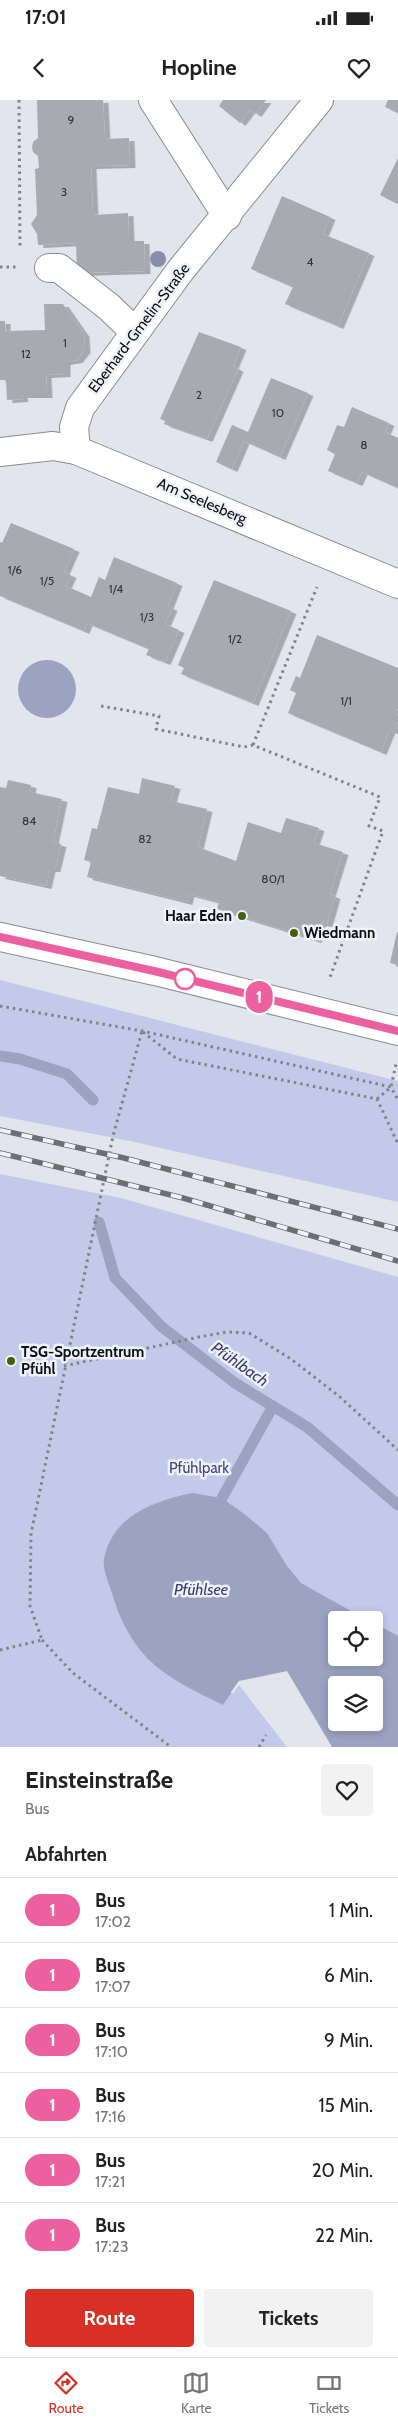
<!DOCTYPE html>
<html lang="de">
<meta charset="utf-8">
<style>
:root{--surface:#fff;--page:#f2f2f2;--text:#222;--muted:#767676;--line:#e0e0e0;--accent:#d93025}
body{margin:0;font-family:Cabin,sans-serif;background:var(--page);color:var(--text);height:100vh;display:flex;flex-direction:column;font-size:19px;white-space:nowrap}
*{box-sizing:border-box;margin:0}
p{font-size:16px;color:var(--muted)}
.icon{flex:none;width:28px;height:28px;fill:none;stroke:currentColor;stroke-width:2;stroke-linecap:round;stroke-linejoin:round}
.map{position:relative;height:1647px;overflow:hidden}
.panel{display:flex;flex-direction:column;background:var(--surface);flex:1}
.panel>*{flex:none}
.badge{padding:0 10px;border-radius:16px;font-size:18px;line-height:32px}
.fabs{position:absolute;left:328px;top:1511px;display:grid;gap:10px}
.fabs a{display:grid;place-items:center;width:55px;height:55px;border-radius:5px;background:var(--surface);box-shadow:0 2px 8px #0003;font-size:25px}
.map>.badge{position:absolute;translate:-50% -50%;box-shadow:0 0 0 2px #fff}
h2{padding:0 25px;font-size:19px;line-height:45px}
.round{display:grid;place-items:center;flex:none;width:52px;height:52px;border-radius:5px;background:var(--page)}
.headline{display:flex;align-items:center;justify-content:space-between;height:85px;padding:0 25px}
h1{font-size:24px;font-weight:700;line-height:38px}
.primary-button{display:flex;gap:10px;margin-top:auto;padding:10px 25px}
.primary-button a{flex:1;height:58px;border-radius:5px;background:var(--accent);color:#fff;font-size:20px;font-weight:700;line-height:58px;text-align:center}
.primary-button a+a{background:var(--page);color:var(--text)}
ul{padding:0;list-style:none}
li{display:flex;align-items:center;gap:15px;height:65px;padding:0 25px;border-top:1px solid var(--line)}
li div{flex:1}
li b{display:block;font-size:19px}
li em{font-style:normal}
li .badge{min-width:55px;font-weight:700;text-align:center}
.status{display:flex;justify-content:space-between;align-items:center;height:35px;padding:0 25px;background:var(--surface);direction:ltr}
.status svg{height:14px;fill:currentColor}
header{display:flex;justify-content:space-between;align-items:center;height:65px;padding:0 25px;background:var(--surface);font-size:22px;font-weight:700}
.menu{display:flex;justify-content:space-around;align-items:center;height:70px;border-top:1px solid var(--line);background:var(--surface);font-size:14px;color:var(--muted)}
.menu a{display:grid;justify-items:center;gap:2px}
.menu .on{color:var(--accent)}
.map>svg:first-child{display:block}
.green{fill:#c3cae9;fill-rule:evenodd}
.water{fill:#9ba3c1;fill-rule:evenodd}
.pier{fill:#e2e5ed}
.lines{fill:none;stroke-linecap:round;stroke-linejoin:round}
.stream{stroke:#9ba3c1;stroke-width:11}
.building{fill:#a8aab2;filter:url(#shadow)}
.minor-casing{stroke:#898b93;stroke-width:30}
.path{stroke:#818388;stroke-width:3;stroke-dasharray:2.5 4;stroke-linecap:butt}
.minor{stroke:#fff;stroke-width:28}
.rail-casing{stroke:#6c6e72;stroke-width:5.5}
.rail{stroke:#f0f2fa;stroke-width:4;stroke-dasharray:11;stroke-linecap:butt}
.tree{fill:#888eaa}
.line-casing{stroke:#fff;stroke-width:11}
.line{stroke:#ec609f;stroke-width:8}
.poi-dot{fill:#485f0a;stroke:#f0f2fa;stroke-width:2}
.stop-dot{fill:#fff;stroke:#ec609f;stroke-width:2.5}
.labels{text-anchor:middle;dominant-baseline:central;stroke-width:5;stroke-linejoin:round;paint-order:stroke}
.number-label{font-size:12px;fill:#343538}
.street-label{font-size:15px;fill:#0d0e10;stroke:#f0f2fa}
.poi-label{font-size:15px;font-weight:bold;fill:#0d0e10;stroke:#f0f2fa;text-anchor:start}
.park-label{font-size:15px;fill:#3f4774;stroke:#f0f2fa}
.water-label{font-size:16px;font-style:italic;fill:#39406d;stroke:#f0f2fa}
</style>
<div class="status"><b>17:01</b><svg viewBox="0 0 49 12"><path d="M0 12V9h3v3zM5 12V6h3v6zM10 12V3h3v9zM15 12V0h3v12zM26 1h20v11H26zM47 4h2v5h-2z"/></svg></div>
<header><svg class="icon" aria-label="back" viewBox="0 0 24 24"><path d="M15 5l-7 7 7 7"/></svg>Hopline<svg class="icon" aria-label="heart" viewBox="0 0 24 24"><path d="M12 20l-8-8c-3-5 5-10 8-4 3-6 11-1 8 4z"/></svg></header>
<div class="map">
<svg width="398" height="1647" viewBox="0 0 398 1647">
<defs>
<filter id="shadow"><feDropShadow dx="5.5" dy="3" stdDeviation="0" flood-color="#0004"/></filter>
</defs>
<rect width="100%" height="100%" fill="#e2e5ed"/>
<g class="green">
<path d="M0 880 398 981V1102L130 1041 0 1016Z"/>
<path d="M0 1074 121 1098 398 1177V1647H0ZM336 1520H374V1558H336ZM336 1585H374V1622H336Z"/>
</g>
<g class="water">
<circle cx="47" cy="589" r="29"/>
<path d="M192 1393 222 1398 247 1416 267 1433 287 1466 301 1483 367 1520H336V1558H374V1523L398 1536V1647H290L239 1581 223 1605C197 1592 168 1579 148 1559 130 1540 119 1518 112 1493 109 1484 102 1468 104 1459 112 1416 154 1401 192 1393ZM336 1585H374V1622H336Z"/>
</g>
<path class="pier" d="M287 1571 332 1647H287L239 1585 233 1594 231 1592 239 1581Z"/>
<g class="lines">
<g class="stream">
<path d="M0 956 20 959 67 974 93 1000"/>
<path d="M99 1122 115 1178 162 1227 235 1283 307 1327 398 1405"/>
<path d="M222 1398 273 1306"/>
</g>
</g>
<g class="building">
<path d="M37 0H103L105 39 129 38 130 65 91 66 93 115 128 113 129 141H144L145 171 77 173 76 143 38 145 37 134 31 124 37 115 35 69 39 68 38 56 33 52 32 47 33 42 38 38Z"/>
<path d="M223 0H266L256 14 250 10 240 23 219 6Z"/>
<path d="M388 0H398V13L385 7Z"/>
<path d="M398 58V104L380 95Z"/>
<path d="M282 96 330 117 323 134 369 153 338 226 285 204 293 187 251 169Z"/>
<path d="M44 204H63L84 234 85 250 77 260 65 262V274L46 275 47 295H22L23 299 7 300 6 280H0V221H5V231L45 230Z"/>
<path d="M199 232 241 247 233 266 238 269 207 339 164 324 165 321 160 319Z"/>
<path d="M271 278 308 293 280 357 244 341 232 369 216 362 232 325 248 332Z"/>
<path d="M352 307 389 323 385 332 398 338V388L362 372 357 383 328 371 335 354 327 350 337 325 344 327Z"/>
<path d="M11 423 74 449 64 472 71 475 66 486 91 497 99 477 105 480 114 457 177 483 168 506 172 508 165 524 179 530 165 562 146 555 149 549 87 523 84 531 0 496V442L2 443Z"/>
<path d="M214 480 291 511 253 603 181 574 184 568 178 565Z"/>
<path d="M317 535 398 568V608L396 614 398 615V621L394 632 390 630 381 652 288 613 296 593 290 590 296 576 300 578Z"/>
<path d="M142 678 175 686 171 701 207 709 198 747 236 761 248 722 281 733 286 718 319 728 314 743 343 752 330 794 335 796 327 824 321 823 316 840 217 809 219 802 189 794 187 802 87 777 91 762 84 760 92 728 97 729 108 687 139 694Z"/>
<path d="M8 680 31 685 30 692 62 699 53 742 61 744 55 769H50L46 786 0 776V687L6 688Z"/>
<path d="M397 832H398V865L390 863Z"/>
</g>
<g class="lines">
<g class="minor-casing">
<g id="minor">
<path d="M153 0 227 116"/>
<path d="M49 168H59L109 207 135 232"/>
<path d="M76 350 74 327 80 308 180 171 319 0"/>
<path d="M0 352 53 346 76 350 398 484"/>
<path d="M0 837 155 871 398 931"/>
</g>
</g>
<g class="path">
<path d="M19 0 20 149"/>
<path d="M0 167H16"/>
<path d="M101 606 159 616 156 629 244 647 253 645 380 697 369 726 383 731 329 880"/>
<path d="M253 645 317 487"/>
<path d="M0 906 142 931 391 987 398 1000"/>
<path d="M143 932 177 959 377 999 398 1044"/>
<path d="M377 999 391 987 396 964"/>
<path d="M64 1266 199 1237 227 1232 249 1233 291 1259 340 1297 398 1350"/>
<path d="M42 1540 73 1573 171 1647"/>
<path d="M0 1550 42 1540 30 1506 31 1434 113 1036 142 931"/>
<path d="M259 1647 266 1635"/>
</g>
<use href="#minor" class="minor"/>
<g class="rail-casing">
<g id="rail">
<path d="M0 1030 124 1058 398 1129"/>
<path d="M0 1053 183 1098 398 1161"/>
</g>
</g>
<use href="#rail" class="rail"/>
</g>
<circle class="tree" cx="158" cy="159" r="8"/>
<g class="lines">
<g class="line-casing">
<path id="line" d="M0 837 154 871 398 931"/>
</g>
<use href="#line" class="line"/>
</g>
<g class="poi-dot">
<circle cx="242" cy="816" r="5"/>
<circle cx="294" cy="833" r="5"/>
<circle cx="11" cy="1261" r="5"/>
</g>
<circle class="stop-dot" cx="185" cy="879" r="10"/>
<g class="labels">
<g class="number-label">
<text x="71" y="19">9</text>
<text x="64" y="91">3</text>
<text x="310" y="161">4</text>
<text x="65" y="242">1</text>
<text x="26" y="253">12</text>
<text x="199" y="294">2</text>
<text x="278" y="312">10</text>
<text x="364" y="344">8</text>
<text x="15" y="469">1/6</text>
<text x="47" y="480">1/5</text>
<text x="116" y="488">1/4</text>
<text x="147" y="516">1/3</text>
<text x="235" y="538">1/2</text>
<text x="346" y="600">1/1</text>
<text x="29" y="720">84</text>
<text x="145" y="738">82</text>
<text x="273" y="778">80/1</text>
</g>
<g class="street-label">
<text transform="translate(139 228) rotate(-53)">Eberhard-Gmelin-Straße</text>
<text transform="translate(202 401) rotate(23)">Am Seelesberg</text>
</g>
<g class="poi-label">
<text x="232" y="816" text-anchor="end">Haar Eden</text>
<text x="304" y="833">Wiedmann</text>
<text x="21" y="1252">TSG-Sportzentrum<tspan x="21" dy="17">Pfühl</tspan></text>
</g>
<g class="park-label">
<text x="199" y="1368">Pfühlpark</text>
</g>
<g class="water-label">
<text transform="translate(240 1264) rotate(35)">Pfühlbach</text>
<text x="201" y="1489">Pfühlsee</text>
</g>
</g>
</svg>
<div class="fabs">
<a><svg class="icon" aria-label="locate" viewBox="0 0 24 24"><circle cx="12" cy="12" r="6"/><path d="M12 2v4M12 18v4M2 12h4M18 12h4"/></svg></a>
<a><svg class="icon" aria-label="layers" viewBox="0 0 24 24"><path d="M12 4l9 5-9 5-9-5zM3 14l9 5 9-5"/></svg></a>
</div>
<b class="badge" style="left:259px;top:897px;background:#ec609f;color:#fff">1</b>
</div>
<section class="panel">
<div class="headline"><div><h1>Einsteinstraße</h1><p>Bus</p></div><a class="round"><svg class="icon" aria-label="heart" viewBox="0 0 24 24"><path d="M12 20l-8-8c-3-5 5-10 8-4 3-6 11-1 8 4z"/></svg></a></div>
<h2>Abfahrten</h2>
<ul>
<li><span class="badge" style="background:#ec609f;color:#fff">1</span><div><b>Bus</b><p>17:02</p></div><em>1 Min.</em></li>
<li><span class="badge" style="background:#ec609f;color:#fff">1</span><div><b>Bus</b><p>17:07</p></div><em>6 Min.</em></li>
<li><span class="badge" style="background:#ec609f;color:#fff">1</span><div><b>Bus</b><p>17:10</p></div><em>9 Min.</em></li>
<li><span class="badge" style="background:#ec609f;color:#fff">1</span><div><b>Bus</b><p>17:16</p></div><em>15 Min.</em></li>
<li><span class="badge" style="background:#ec609f;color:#fff">1</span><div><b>Bus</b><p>17:21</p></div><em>20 Min.</em></li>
<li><span class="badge" style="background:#ec609f;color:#fff">1</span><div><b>Bus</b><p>17:23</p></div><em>22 Min.</em></li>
</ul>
<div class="primary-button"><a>Route</a><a>Tickets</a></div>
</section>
<nav class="menu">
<a class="on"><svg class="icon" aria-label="directions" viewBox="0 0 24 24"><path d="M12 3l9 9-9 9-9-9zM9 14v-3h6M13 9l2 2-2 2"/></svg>Route</a>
<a><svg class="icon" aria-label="map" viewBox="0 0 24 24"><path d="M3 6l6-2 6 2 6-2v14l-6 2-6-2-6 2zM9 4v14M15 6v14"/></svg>Karte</a>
<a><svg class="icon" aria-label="tickets" viewBox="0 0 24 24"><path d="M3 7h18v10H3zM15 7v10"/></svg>Tickets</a>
</nav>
